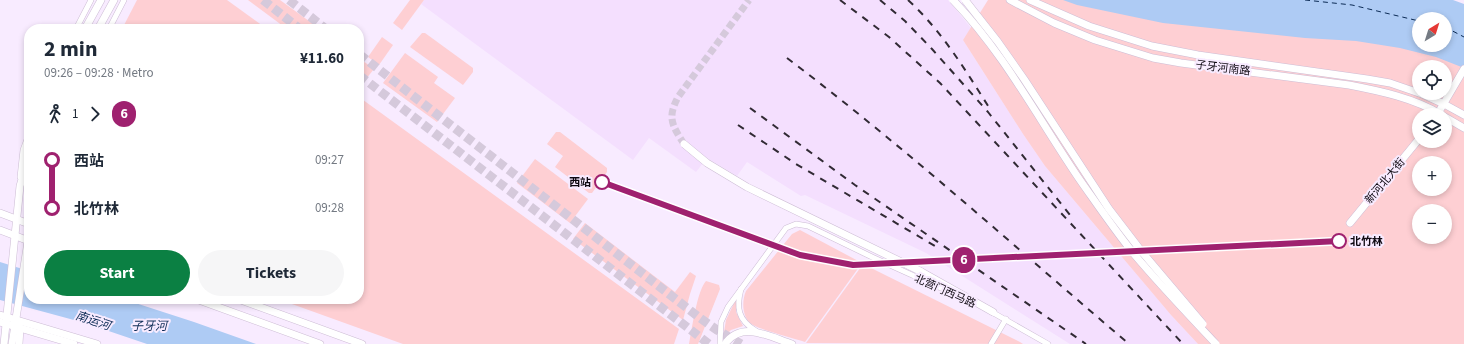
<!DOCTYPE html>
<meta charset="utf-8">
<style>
:root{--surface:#fff;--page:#f6f6f7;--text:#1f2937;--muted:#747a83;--accent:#0b8043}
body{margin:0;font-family:"Source Sans 3","Noto Sans SC",sans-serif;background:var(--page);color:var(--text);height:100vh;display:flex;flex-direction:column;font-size:15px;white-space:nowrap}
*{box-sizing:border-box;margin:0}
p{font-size:13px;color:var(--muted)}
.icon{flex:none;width:22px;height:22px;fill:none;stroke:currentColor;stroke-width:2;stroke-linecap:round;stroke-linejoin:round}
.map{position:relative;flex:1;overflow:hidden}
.panel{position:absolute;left:24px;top:24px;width:340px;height:280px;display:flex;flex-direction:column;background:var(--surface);border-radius:16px;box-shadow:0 2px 6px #0003}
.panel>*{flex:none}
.badge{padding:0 8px;border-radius:13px;font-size:14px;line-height:26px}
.needle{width:26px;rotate:38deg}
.tools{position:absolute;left:1412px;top:12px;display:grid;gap:8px}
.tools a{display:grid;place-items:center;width:40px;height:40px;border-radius:50%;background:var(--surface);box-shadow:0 2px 6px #0003;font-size:20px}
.map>.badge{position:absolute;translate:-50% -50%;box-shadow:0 0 0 2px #fff}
.legs{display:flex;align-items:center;gap:6px;height:44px;padding:0 20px;font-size:13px}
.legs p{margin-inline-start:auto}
.headline{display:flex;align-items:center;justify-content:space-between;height:68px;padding:0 20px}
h1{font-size:22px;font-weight:700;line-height:30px}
.primary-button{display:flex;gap:8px;margin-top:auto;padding:8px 20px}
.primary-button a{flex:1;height:46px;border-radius:24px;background:var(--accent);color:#fff;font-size:16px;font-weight:700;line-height:46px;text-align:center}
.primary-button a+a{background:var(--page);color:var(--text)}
ul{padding:0 20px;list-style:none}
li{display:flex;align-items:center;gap:14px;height:48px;font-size:15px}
li i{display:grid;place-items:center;width:6px;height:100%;margin:0 5px;background:currentColor}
li i::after{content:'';width:10px;height:10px;margin:-5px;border:3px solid;border-radius:50%;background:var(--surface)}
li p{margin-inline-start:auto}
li:first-child i{background:linear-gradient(#0000 50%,currentColor 0)}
li:last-child i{background:linear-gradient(currentColor 50%,#0000 0)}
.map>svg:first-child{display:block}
.built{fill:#f4dffe}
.green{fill:#fecfd3;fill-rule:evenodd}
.water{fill:#aecbf4;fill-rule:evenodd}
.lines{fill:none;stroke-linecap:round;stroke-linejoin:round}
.ferry{stroke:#0c2b55;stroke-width:1;stroke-dasharray:5 4;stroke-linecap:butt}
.tertiary-tunnel{stroke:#d5c9db;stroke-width:7;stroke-dasharray:7 3.5;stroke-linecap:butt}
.trunk-tunnel{stroke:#d5c9db;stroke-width:9;stroke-dasharray:9 4.5;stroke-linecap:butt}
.minor-casing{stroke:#cdbdd5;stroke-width:6}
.tertiary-casing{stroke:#cdbdd5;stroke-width:8}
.secondary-casing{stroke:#cdbdd5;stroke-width:8}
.minor{stroke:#fff;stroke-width:5}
.tertiary{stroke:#fff;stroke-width:7}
.secondary{stroke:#fff;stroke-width:7}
.rail{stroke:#312a34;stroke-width:2;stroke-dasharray:7 7;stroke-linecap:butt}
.tertiary-bridge-casing{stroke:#cdbdd5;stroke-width:8;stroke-linecap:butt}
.tertiary-bridge{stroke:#fff;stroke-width:7}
.line-1-casing{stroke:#fff;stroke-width:9}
.line-1{stroke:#9f216f;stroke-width:6}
.stop-1-dot{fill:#fff;stroke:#9f216f;stroke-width:2}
.labels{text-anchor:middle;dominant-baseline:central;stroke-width:4;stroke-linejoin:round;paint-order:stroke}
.street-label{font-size:11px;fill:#0e0911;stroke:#f8ebff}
.stop-label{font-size:11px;font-weight:bold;fill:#0e0911;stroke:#f8ebff;text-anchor:end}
.water-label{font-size:12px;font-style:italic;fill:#0c2b55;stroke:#f8ebff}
</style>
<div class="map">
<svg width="1464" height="344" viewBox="0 0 1464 344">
<rect width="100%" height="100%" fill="#f8ebff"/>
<path class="built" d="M424 0H948L971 28 963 40 1023 134 1045 166 1171 315 1198 344H1070L926 253 805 195 801 196 747 162 737 176 707 158 696 172 649 138 633 160 421 4Z"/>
<g class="green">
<path d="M137 0H227L267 29H122Z"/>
<path d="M248 0H280L320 29H287Z"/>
<path d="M410 0H424L402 30 393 23Z"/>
<path d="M988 0H1111L1391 38 1464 65V344H1198L1171 315 1045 166 1023 134 963 40ZM1419 67H1445V93H1419ZM1419 115H1445V141H1419ZM1419 163H1445V189H1419ZM1419 211H1445V237H1419Z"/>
<path d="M422 33H425L473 68V72L463 85 410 47Z"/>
<path d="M382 37 393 45 379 65 368 57Z"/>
<path d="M405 53 438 77 434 83 455 98 437 122 383 83Z"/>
<path d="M359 58 374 69 362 84 359 82Z"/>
<path d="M359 97 679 329 674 344H403L278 299H359Z"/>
<path d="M556 132H560L607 168V172L592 193H589L555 167 563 156 547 144Z"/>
<path d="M535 159 588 199 570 223 517 183Z"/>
<path d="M585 223 675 292 690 272 696 276 690 294 683 320 573 239Z"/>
<path d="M800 230 862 263 805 342C793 338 755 329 749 322 742 314 742 300 746 291L792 234Z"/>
<path d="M863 264 1020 342 1023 344 806 343Z"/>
<path d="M706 281 719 285 720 289 698 344H689C692 329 697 291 706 281Z"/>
<path d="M736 299V312L743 326 731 330 723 338 726 320Z"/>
</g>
<g class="water">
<path d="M1063 0H1453L1464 4V68L1436 57 1400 48 1356 41 1305 38 1163 23 1077 5ZM1419 19H1445V45H1419Z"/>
<path d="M0 262 29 271V299H123L194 322 256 344H147L85 323 0 300Z"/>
</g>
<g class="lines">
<g class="ferry">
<path d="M1305 0 1352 5 1419 21"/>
<path d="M1445 27 1464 37"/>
</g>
<path class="tertiary-tunnel" d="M684 144C672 125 667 118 678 97L749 0"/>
<g class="trunk-tunnel">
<path d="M263 0 300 29"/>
<path d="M289 0 326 29"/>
<path d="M359 54 700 318 717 330 741 344"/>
<path d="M359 75 709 344"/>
</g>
<g class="minor-casing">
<g id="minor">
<path d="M76 29 91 0"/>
<path d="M109 29 124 0"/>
<path d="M20 177 23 150 29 134"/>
<path d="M741 289C736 308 738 320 756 331"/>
<path d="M990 311 1048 344"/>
<path d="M720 344 721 322 728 307 786 228 796 224 808 226 872 257 963 298"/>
<path d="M991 344 1006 319"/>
</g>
</g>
<g class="tertiary-casing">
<g id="tertiary">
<path d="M1437 115 1464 69"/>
<path d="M0 213 29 224"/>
<path d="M1350 223 1419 139"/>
<path d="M0 230 29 241"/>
<path d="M920 271 993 312"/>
<path d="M196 299 320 344"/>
<path d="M238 299 362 344"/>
<path d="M0 315 97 344"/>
<path d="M0 322 74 344"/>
<path d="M18 325 20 328 19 344"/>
<path d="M725 344C742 320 770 337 792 344"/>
</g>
</g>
<g class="secondary-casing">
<g id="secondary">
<path d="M1010 0 1054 23 1095 40 1153 58 1181 63 1349 85C1380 91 1414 98 1442 115"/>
<path d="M1030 0 1089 26 1152 46 1198 55 1367 79 1390 83 1419 93"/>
<path d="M85 29 101 0"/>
<path d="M98 29 114 0"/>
<path d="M1420 93 1444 104 1464 115"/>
<path d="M1445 117 1464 128"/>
<path d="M4 344 20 186 29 156"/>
<path d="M12 344 29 235"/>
</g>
</g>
<use href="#minor" class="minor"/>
<use href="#tertiary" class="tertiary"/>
<use href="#secondary" class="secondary"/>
<g class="rail">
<path d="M840 0 889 37 940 83 1183 344"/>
<path d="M880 0 905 21 932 49 988 112 1070 215"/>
<path d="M908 0C942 31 966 71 990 109"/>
<path d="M787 58C906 148 1016 248 1129 344"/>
<path d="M750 108 855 185 1086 344"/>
<path d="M738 125 796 164 935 246"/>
</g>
<g class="tertiary-bridge-casing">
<g id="tertiary-bridge">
<path d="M953 0C1005 54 1040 122 1082 183 1099 207 1116 232 1134 254 1160 285 1188 314 1216 344"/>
<path d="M965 0 998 42 1024 79 1109 209 1142 252 1203 324"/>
<path d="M684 144 707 163 747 187 920 271"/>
</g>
</g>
<use href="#tertiary-bridge" class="tertiary-bridge"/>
</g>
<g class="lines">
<g class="line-1-casing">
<path id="line-1" d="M602 182 800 255 853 265 1339 241"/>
</g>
<use href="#line-1" class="line-1"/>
</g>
<g class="stop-1-dot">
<circle cx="602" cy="182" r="7"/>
<circle cx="1339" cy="241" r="7"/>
</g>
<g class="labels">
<g class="street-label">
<text transform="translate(1223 68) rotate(7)">子牙河南路</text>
<text transform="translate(1385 181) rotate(-50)">新河北大街</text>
<text transform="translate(945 291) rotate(24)">北营门西马路</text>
</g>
<g class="stop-label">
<text x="591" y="182">西站</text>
<text x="1350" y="241" text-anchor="start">北竹林</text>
</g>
<g class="water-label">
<text transform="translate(93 321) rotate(18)">南运河</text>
<text x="149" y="326">子牙河</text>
</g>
</g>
</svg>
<div class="tools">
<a><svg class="needle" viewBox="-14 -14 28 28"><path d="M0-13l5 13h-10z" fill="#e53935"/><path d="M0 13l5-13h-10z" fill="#747a83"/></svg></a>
<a><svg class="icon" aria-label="locate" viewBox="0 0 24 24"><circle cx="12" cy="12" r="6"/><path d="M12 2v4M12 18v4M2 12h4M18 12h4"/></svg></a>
<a><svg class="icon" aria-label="layers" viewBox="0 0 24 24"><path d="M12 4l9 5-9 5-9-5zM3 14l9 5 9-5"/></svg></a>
<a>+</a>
<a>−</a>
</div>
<b class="badge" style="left:964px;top:260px;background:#9f216f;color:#fff">6</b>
<section class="panel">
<div class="headline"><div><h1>2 min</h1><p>09:26 – 09:28 · Metro</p></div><b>¥11.60</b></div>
<div class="legs"><svg class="icon" aria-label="walk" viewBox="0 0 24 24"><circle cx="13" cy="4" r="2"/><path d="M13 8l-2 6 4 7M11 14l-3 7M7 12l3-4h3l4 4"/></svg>1<svg class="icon" aria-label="forward" viewBox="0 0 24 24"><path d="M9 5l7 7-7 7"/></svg><b class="badge" style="background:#9f216f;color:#fff">6</b></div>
<ul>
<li><i style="color:#9f216f"></i><b>西站</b><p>09:27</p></li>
<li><i style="color:#9f216f"></i><b>北竹林</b><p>09:28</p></li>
</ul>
<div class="primary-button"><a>Start</a><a>Tickets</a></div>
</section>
</div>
